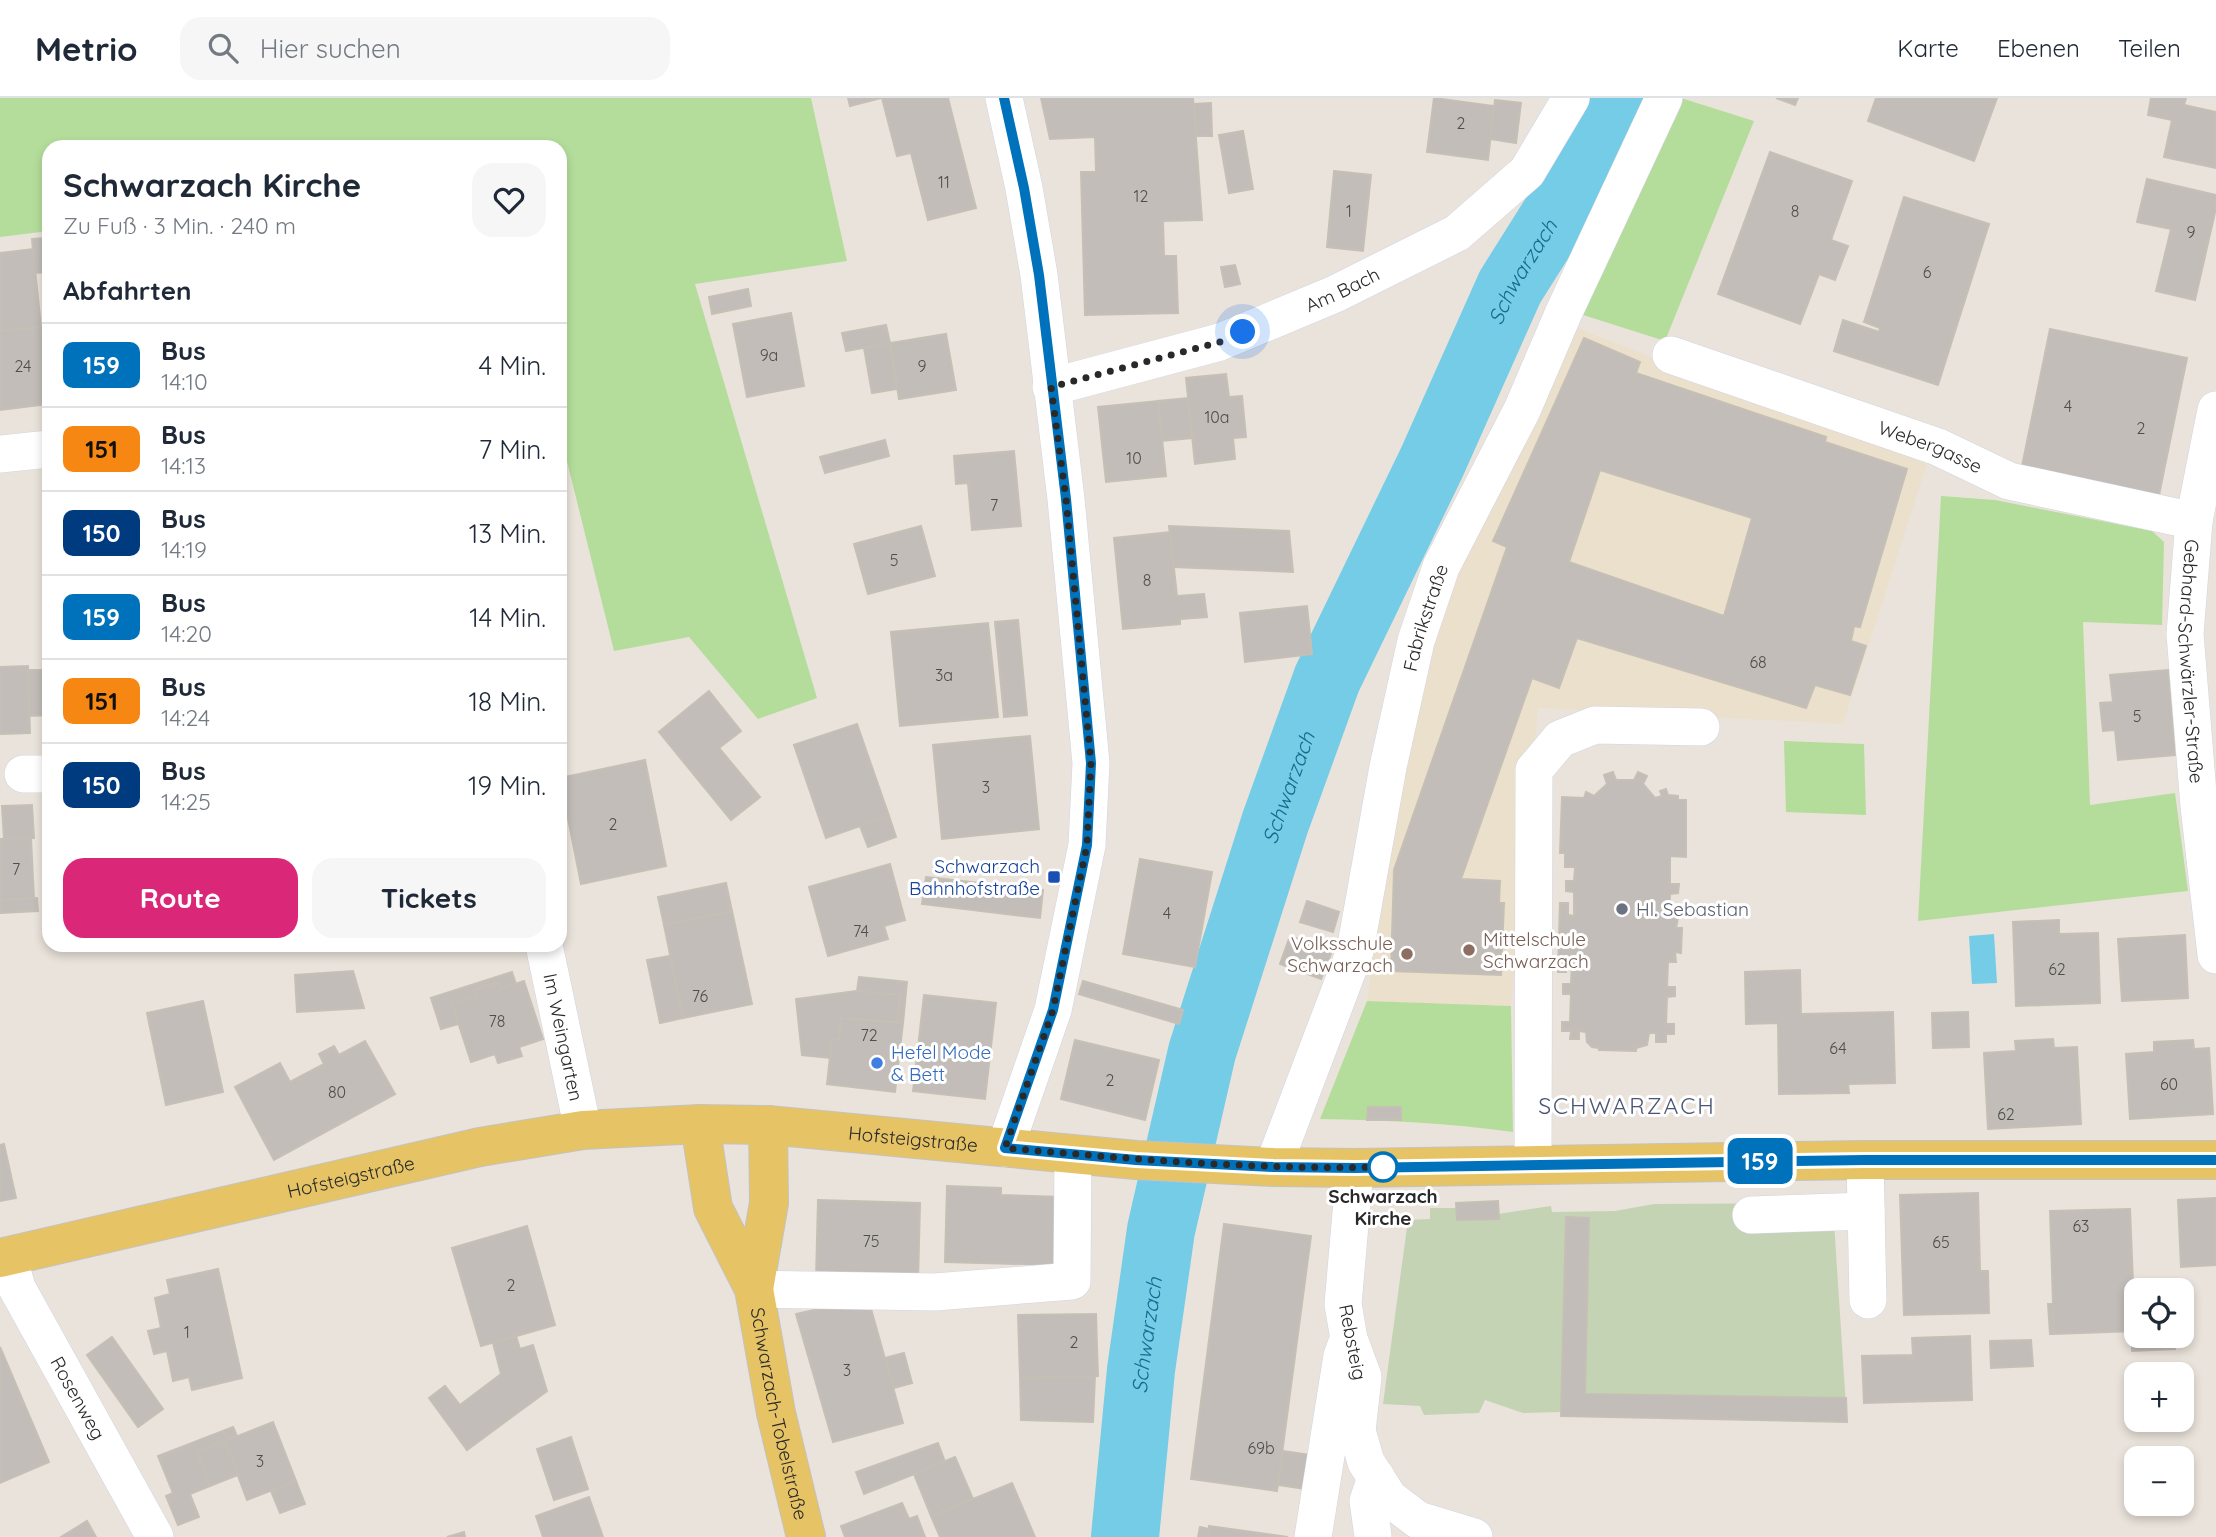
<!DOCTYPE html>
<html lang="de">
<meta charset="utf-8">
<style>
:root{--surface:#fff;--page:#f6f6f7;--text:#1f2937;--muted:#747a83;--line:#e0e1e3;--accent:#db2777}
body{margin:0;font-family:Quicksand,sans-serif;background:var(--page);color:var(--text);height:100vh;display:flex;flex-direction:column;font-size:26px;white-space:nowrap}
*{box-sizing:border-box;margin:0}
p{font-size:23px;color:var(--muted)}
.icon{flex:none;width:38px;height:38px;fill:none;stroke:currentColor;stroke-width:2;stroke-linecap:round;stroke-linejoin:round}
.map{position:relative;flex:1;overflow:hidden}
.panel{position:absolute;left:42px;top:42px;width:525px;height:812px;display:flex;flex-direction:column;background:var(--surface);border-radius:21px;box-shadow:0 4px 10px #0003}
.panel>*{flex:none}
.badge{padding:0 14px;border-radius:10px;font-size:24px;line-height:46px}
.controls{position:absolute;left:2124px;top:1180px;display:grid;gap:14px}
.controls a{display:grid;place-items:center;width:70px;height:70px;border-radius:14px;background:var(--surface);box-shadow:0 4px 10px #0003;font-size:35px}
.you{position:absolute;width:35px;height:35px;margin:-18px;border:5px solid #fff;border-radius:50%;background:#1a73e8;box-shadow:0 0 0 10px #1a73e833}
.map>.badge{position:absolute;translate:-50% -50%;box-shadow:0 0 0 4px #fff}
h2{padding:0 21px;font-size:26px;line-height:63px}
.round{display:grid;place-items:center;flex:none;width:74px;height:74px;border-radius:21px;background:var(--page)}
.headline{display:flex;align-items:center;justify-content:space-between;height:119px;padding:0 21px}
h1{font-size:33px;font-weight:700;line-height:52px}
.action{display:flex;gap:14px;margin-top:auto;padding:14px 21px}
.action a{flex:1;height:80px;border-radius:21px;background:var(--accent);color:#fff;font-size:28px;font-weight:700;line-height:80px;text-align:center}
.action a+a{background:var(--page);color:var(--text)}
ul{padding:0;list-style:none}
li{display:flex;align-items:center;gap:21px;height:84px;padding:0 21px;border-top:2px solid var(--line)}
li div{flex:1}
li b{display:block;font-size:26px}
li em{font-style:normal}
li .badge{min-width:77px;font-weight:700;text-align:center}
header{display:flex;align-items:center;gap:42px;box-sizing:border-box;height:98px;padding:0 35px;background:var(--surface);border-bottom:2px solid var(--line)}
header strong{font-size:33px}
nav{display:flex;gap:38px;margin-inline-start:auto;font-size:24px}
.search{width:490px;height:63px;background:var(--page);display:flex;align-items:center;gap:18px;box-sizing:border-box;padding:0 24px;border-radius:21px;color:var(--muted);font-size:26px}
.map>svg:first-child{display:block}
.education{fill:#ebe0cc}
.green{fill:#b4dd9b}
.cemetery{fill:#c4d3b4}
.water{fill:#75cce6}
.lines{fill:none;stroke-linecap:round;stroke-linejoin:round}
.river{stroke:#75cce6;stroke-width:68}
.building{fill:#c2bdb8;stroke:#c5bfb5;stroke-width:2;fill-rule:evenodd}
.minor-casing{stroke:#d1d4e1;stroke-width:38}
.major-casing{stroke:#c3c3c3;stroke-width:40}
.minor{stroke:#fff;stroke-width:37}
.major{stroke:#e6c364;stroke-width:38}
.line-casing{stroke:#fff;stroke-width:16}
.line{stroke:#0072bc;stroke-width:10}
.walk{stroke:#292929;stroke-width:7;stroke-dasharray:0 12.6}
.transit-dot{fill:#1a4fb4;stroke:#fff;stroke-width:2.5}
.worship-dot{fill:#6b7280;stroke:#fff;stroke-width:2.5}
.education-dot{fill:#8d6e63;stroke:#fff;stroke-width:2.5}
.shop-dot{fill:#3f7fe0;stroke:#fff;stroke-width:2.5}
.stop-dot{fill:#fff;stroke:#0072bc;stroke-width:3.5}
.labels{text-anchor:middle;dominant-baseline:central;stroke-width:6;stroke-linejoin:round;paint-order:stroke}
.number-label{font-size:16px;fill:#4f4e4d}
.street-label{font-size:19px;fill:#292929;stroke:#fff}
.transit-label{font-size:19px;fill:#164399;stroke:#fff;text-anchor:end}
.worship-label{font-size:19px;fill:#5b616d;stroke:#fff;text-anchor:start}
.education-label{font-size:19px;fill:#785e54;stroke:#fff;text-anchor:start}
.shop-label{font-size:19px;fill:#366cbe;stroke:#fff;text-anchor:start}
.stop-label{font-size:19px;font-weight:bold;fill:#292929;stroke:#fff}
.water-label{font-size:21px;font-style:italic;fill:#166a8f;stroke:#fff}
.quarter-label{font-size:23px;letter-spacing:2px;fill:#4c5576;stroke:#fff}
</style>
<header>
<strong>Metrio</strong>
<div class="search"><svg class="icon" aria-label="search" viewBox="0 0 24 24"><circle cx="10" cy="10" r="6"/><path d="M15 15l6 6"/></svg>Hier suchen</div>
<nav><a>Karte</a><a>Ebenen</a><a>Teilen</a></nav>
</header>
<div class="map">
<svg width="2216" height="1439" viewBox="0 0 2216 1439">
<rect width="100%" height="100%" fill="#eae3db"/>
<path class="education" d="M1572 228 1927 366 1843 626 1538 610 1511 908 1367 903 1380 808 1420 578 1460 464Z"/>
<g class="green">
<path d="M0 0H811L847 163 695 186 817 600 758 621 689 539 614 553 560 335V49H49V133L0 139Z"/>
<path d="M1681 0 1754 23 1665 243 1580 216Z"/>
<path d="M1941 398 1995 402 2152 433 2164 444 2162 527 2083 524 2090 707 2175 695 2188 793 1918 823Z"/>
<path d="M1784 643 1864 646 1866 717 1786 714Z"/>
<path d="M1367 903 1511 908 1513 1034C1449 1025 1385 1022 1320 1021Z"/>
</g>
<path class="cemetery" d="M1807 1105 1834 1124 1847 1324 1561 1318V1314L1523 1315 1485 1302 1479 1315 1424 1317 1420 1308 1383 1306 1408 1122 1430 1121V1110H1456L1457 1122 1498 1121V1116L1551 1108 1552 1114 1615 1113 1654 1106Z"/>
<path class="water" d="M1994 836 1997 885 1972 886 1969 838Z"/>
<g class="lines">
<path class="river" id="s1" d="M1125 1439 1141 1272 1161 1132 1202 954 1275 725 1327 581 1432 364 1510 189 1629 0"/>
</g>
<g class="building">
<path d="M848 0H881L850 8Z"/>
<path d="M882 0H948L976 110 928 122 911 55 897 58Z"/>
<path d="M1041 0H1193L1202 122 1163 123 1164 158H1176L1178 215 1085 217 1081 74H1096L1095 39 1050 41Z"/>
<path d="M1434 0 1494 8 1488 62 1427 54Z"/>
<path d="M1776 0H1798L1795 7Z"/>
<path d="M1876 0H1997L1974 63 1868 23Z"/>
<path d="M2151 0H2186L2184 7 2216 14V70L2164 59 2172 22 2148 17Z"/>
<path d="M1495 2 1521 5 1516 45 1490 41Z"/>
<path d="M1211 5 1212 38H1196L1194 6Z"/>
<path d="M1243 33 1253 91 1229 95 1219 37Z"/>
<path d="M1770 54 1852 83 1831 142 1848 148 1835 182 1819 176 1800 226 1718 196Z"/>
<path d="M1334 73 1371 77 1363 153 1327 149Z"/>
<path d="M2147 81 2216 97V110L2195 202 2156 193 2171 131 2137 124Z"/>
<path d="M1904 99 1989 126 1938 287 1834 253 1843 222 1879 234 1880 230 1864 224Z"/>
<path d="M48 140 49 174 35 175 32 141Z"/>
<path d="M33 151 41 229 0 233V155Z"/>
<path d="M1235 167 1240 186 1225 189 1221 169Z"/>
<path d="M748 191 751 208 712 216 709 199Z"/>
<path d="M791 215 804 288 747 299 733 226Z"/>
<path d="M886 227 890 245 846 253 842 235Z"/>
<path d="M41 229 49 306 0 312V233Z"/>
<path d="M2050 231 2187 260 2158 402 2021 373Z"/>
<path d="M946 236 956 292 899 301 890 245Z"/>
<path d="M1584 240 1640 264 1636 275 1826 339 1825 344 1907 371 1860 529 1854 528 1851 543 1866 548 1850 597 1815 587 1806 610 1577 540 1559 590 1532 580 1461 781 1500 783 1499 805H1504L1501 877 1391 873 1394 772 1507 449 1493 443ZM1600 372 1752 420 1724 518 1569 464Z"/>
<path d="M890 245 897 291 872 295 864 250Z"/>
<path d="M1226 276 1229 299 1242 298 1246 339 1233 340 1235 361 1195 366 1186 280Z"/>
<path d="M1188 300 1192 340 1162 343 1158 303Z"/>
<path d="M1158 303 1166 378 1106 384 1098 309Z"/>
<path d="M885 342 889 358 825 375 820 359Z"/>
<path d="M1014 353 1021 428 972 432 968 385 956 386 954 358Z"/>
<path d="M560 427 565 447 560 448Z"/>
<path d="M921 428 935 478 868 496 854 446Z"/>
<path d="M1169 428 1289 433 1293 474 1174 469Z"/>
<path d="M1170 434 1177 498 1204 496 1207 519 1180 521V526L1123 531 1114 440Z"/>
<path d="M1307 508 1312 556 1245 564 1240 515Z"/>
<path d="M1018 522 1027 617 1004 619 995 524Z"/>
<path d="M988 525 998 619 900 628 891 534Z"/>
<path d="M28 568 30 635 0 636V569Z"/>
<path d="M28 572H48L49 617 29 618Z"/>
<path d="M2168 572 2175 657 2118 662 2115 632 2103 633 2100 605 2113 604 2110 577Z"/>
<path d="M709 593 741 633 719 650 760 699 731 722 659 634Z"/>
<path d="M857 626 889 718 826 740 794 647Z"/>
<path d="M1030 638 1039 731 942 741 933 647Z"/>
<path d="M645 662 666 768 581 786 560 680Z"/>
<path d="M1613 674 1616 682H1634L1638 674 1647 678 1643 686 1655 700 1662 698 1660 693 1666 691 1668 697 1678 698V702H1686V759L1670 758V786H1679L1678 795 1670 796 1669 820H1678L1676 830H1682L1681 855 1675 854 1676 864H1668L1667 889H1675V898L1667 899 1666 926H1674V936H1666V944H1656V935H1649L1647 947 1636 950V953L1599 952V950L1592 949 1587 944 1586 934 1579 933V941H1570L1571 933H1562V924H1570L1571 896H1563V886H1571L1572 862 1566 861V874H1558L1560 805H1568V817L1574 818V794L1566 793V783H1574L1575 769H1565V755H1560L1562 699 1584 700 1586 694 1594 698 1607 686 1604 677Z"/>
<path d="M32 707 34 740 4 741 2 708Z"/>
<path d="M889 718 896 739 868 749 860 728Z"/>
<path d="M31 740 34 800 0 802V741Z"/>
<path d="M1140 761 1212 774 1195 869 1123 856Z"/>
<path d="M890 766 905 822 884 828 888 841 828 858 809 789Z"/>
<path d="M926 779 1043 792 1040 820 922 806Z"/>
<path d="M726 785 732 813 664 827 658 799Z"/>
<path d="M37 800 38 813 0 815V802Z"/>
<path d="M1307 803 1339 814 1333 834 1300 824Z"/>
<path d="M732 813 752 906 683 920 664 827Z"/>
<path d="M2059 822V836L2098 835 2100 905 2016 908 2013 824Z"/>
<path d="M2185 837 2188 900 2122 903 2118 841Z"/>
<path d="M1290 838 1332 853 1321 881 1280 866Z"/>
<path d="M670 858 683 920 660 925 647 862Z"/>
<path d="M1800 872 1801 916 1893 914 1895 985 1848 986 1849 995 1779 996 1778 925 1746 926 1745 874Z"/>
<path d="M353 873 364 910 297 914 295 877Z"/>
<path d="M512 874 516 886 500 891 498 884 474 892 477 898 452 906 458 926 441 931 431 900Z"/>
<path d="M859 879 907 884 903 925 897 924 900 897 857 893Z"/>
<path d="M524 883 543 941 519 949 522 958 498 965 495 956 471 964 452 906 477 898 474 892 498 884 500 891Z"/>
<path d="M1083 883 1183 912 1179 926 1079 896Z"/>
<path d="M856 893 900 897 897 924 841 920 839 942 832 941 830 960 802 957 796 901Z"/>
<path d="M924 897 996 905 985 1001 913 993Z"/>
<path d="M203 903 223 994 166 1007 147 915Z"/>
<path d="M1968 914 1969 949 1933 950 1932 915Z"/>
<path d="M841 920 903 925 895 994 827 986 832 941 839 942Z"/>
<path d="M2053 941 2054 950 2077 949 2081 1026 1988 1031 1984 955 2016 953 2015 943Z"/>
<path d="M1075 942 1159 962 1145 1022 1061 1001Z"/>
<path d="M2193 942 2194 951 2209 950 2213 1016 2130 1021 2126 956 2154 954V944Z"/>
<path d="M365 943 395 996 274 1062 235 989 280 965 290 984 324 966 319 956 334 948 339 957Z"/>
<path d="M1368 1009H1401V1022H1367Z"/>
<path d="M4 1046 16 1100 0 1103V1047Z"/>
<path d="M947 1088 1001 1090V1097L1061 1099 1059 1167 945 1164Z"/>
<path d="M1978 1095 1980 1173H1988L1989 1215 1904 1217 1900 1097Z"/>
<path d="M2216 1100V1167L2181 1169 2178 1102Z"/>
<path d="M818 1102 920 1105 918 1184 816 1181Z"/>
<path d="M1498 1103 1499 1121 1457 1122 1456 1105Z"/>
<path d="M2130 1111 2135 1233 2054 1236 2050 1113Z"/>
<path d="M1566 1119 1589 1120 1585 1296 1846 1300 1847 1324 1561 1318Z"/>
<path d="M1224 1126 1311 1138 1277 1393 1191 1381Z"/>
<path d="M527 1128 555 1227 481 1248 452 1150Z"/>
<path d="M218 1171 242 1280 192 1292 189 1279 173 1283 167 1253 154 1256 148 1233 161 1230 155 1200 170 1196 167 1182Z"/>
<path d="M2133 1193H2137V1237H2175V1251L2132 1253V1233H2135Z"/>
<path d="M868 1200 903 1325 833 1344 796 1216Z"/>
<path d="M2048 1206H2053L2054 1236H2050Z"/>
<path d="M1096 1216 1098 1278 1020 1280 1018 1217Z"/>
<path d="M516 1238 520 1251 533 1247 547 1293 467 1352 429 1300 445 1288 460 1307 501 1276 493 1245Z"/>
<path d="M1970 1238 1972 1302 1864 1305 1862 1258 1913 1257 1912 1240Z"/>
<path d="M112 1239 163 1311 138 1329 87 1257Z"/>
<path d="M2031 1242 2033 1268 1991 1270 1990 1243Z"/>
<path d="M0 1249 49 1364 0 1385Z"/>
<path d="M904 1255 912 1285 894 1290 885 1260Z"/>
<path d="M1095 1278 1093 1324 1021 1322 1020 1280Z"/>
<path d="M273 1324 296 1383 247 1402 225 1343Z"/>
<path d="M233 1329 237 1338 197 1354 210 1388 190 1396 199 1419 178 1427 166 1398 173 1395 158 1358Z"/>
<path d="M571 1339 588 1391 554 1402 537 1351Z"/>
<path d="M225 1343 238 1377 210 1388 197 1354Z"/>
<path d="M938 1345 945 1364 864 1396 856 1374Z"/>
<path d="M1283 1353 1311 1357 1306 1391 1278 1387Z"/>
<path d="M955 1359 973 1401 931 1418 914 1376Z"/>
<path d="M296 1383 305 1406 280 1415 271 1393Z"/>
<path d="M1012 1385 1035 1439H940L931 1418Z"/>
<path d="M589 1399 603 1439H543L536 1418Z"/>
<path d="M902 1405 909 1421 917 1418 925 1439H845L841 1428Z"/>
<path d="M87 1423 96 1439H61Z"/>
<path d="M1209 1428 1288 1439H1208Z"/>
<path d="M1200 1429 1209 1431 1208 1439H1198Z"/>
<path d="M464 1434 465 1439H447Z"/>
</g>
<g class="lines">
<g class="minor-casing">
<g id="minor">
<path d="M1004 0 1024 90 1039 177 1066 401 1091 665 1087 747 1053 912 1005 1050"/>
<path id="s2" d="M1671 257 1938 349 2009 383 2194 423"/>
<path id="s3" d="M1051 289 1220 244 1335 196 1457 135 1527 74 1571 0"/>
<path id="s4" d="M2216 312 2194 423 2185 536 2199 708 2216 857"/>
<path d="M0 356 49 351"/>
<path d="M23 676H49"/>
<path id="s5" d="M544 847 583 1032"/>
<path d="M1865 1062 1868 1202"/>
<path d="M1533 1067 1534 672 1560 641 1595 627 1701 629"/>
<path id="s6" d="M1273 1069 1355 853 1388 669 1416 543 1441 469 1522 312 1564 214 1664 0"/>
<path d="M1355 1070 1343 1206 1349 1241 1363 1279 1357 1333 1366 1364 1389 1400 1418 1422 1474 1439"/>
<path d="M1751 1117 1866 1113"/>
<path id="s7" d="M8 1158 17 1190 155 1439"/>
<path d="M754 1191 935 1194 1072 1183 1073 1056"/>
<path d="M1373 1438 1368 1403 1376 1379"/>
<path d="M1313 1439 1342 1258 1346 1247"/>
</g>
</g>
<g class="major-casing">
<g id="major">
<path id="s8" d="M700 1026 713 1110 754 1191 776 1315 806 1439"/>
<path id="s9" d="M0 1160 480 1049 583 1032 700 1026 768 1027 1136 1062 1273 1069 1355 1070 1865 1062H2216"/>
<path d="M754 1191 769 1105 768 1027"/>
</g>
</g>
<use href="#minor" class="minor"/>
<use href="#major" class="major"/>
</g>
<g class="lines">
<g class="line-casing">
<path id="line" d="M1004 0 1024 90 1039 177 1066 401 1091 665 1087 747 1053 912 1005 1050 1136 1062 1273 1069 1355 1070 1865 1062H2216"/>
</g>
<use href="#line" class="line"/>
<path class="walk" d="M1243 234 1220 244 1051 289 1066 401 1091 665 1087 747 1053 912 1005 1050C1131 1061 1257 1072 1383 1069"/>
</g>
<rect class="transit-dot" x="1047" y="772" width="14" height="14" rx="3.5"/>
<circle class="worship-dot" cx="1622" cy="811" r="7"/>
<g class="education-dot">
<circle cx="1469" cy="852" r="7"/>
<circle cx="1407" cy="856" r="7"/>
</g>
<circle class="shop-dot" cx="877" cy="965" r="7"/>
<circle class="stop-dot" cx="1383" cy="1069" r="14"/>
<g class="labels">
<g class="number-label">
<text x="1461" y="25">2</text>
<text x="944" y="84">11</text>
<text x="1141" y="98">12</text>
<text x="1349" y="113">1</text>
<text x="1795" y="113">8</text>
<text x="2191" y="134">9</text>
<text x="1927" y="174">6</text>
<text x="769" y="257">9a</text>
<text x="23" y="268">24</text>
<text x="922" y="268">9</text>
<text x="2068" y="308">4</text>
<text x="1217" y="319">10a</text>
<text x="2141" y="330">2</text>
<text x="1134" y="360">10</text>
<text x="994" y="407">7</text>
<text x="894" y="462">5</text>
<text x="1147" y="482">8</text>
<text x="1758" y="564">68</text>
<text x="944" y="577">3a</text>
<text x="2137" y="618">5</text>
<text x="986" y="689">3</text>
<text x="613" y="726">2</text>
<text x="16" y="771">7</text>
<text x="1167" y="815">4</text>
<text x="861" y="833">74</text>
<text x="2057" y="871">62</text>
<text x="700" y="898">76</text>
<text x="497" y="923">78</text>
<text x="869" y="937">72</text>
<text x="1838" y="950">64</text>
<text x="1110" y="982">2</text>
<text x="2169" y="986">60</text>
<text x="337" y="994">80</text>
<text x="2006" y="1016">62</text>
<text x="2081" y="1128">63</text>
<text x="871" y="1143">75</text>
<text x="1941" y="1144">65</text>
<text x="511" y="1187">2</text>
<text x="187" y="1234">1</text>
<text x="1074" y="1244">2</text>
<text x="847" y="1272">3</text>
<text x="1261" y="1350">69b</text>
<text x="260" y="1363">3</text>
</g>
<g class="street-label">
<text stroke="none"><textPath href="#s3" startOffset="308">Am Bach</textPath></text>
<text stroke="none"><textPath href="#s2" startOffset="275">Webergasse</textPath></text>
<text stroke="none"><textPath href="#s6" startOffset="572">Fabrikstraße</textPath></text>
<text stroke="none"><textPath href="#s4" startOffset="254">Gebhard-Schwärzler-Straße</textPath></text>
<text stroke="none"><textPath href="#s5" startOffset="94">Im Weingarten</textPath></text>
<text stroke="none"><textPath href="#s9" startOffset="928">Hofsteigstraße</textPath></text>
<text stroke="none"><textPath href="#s9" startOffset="360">Hofsteigstraße</textPath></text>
<text transform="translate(1353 1244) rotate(79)">Rebsteig</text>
<text stroke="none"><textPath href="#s7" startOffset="159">Rosenweg</textPath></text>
<text stroke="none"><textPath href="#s8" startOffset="303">Schwarzach-Tobelstraße</textPath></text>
</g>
<g class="transit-label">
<text x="1040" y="768">Schwarzach<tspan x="1040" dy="22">Bahnhofstraße</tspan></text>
</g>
<g class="worship-label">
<text x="1636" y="811">Hl. Sebastian</text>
</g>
<g class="education-label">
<text x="1483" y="841">Mittelschule<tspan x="1483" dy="22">Schwarzach</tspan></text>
<text x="1393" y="845" text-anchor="end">Volksschule<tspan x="1393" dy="22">Schwarzach</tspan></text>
</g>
<g class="shop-label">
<text x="891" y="954">Hefel Mode<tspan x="891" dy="22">&amp; Bett</tspan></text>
</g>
<g class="stop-label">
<text x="1383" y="1098">Schwarzach<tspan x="1383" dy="22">Kirche</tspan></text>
</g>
<g class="water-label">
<text stroke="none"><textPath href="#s1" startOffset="1337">Schwarzach</textPath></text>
<text stroke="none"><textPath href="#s1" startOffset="770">Schwarzach</textPath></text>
<text stroke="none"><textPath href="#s1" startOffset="203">Schwarzach</textPath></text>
</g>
<g class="quarter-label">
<text x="1627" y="1007">SCHWARZACH</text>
</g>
</g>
</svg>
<div class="controls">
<a><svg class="icon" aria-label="locate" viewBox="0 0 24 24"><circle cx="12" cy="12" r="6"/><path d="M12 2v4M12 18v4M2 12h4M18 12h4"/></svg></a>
<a>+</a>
<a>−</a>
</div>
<div class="you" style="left:1243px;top:234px"></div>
<b class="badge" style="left:1760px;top:1063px;background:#0072bc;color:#fff">159</b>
<section class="panel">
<div class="headline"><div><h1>Schwarzach Kirche</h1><p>Zu Fuß · 3 Min. · 240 m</p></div><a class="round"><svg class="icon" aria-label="heart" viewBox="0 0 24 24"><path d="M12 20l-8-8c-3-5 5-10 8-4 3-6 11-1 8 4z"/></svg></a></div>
<h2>Abfahrten</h2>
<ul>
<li><span class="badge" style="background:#0072bc;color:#fff">159</span><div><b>Bus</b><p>14:10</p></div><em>4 Min.</em></li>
<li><span class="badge" style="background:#f68712;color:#111">151</span><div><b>Bus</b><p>14:13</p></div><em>7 Min.</em></li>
<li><span class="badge" style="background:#003b80;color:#fff">150</span><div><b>Bus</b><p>14:19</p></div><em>13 Min.</em></li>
<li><span class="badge" style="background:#0072bc;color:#fff">159</span><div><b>Bus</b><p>14:20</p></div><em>14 Min.</em></li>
<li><span class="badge" style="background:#f68712;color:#111">151</span><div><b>Bus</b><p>14:24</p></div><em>18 Min.</em></li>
<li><span class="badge" style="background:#003b80;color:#fff">150</span><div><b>Bus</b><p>14:25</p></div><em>19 Min.</em></li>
</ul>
<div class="action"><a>Route</a><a>Tickets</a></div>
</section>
</div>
